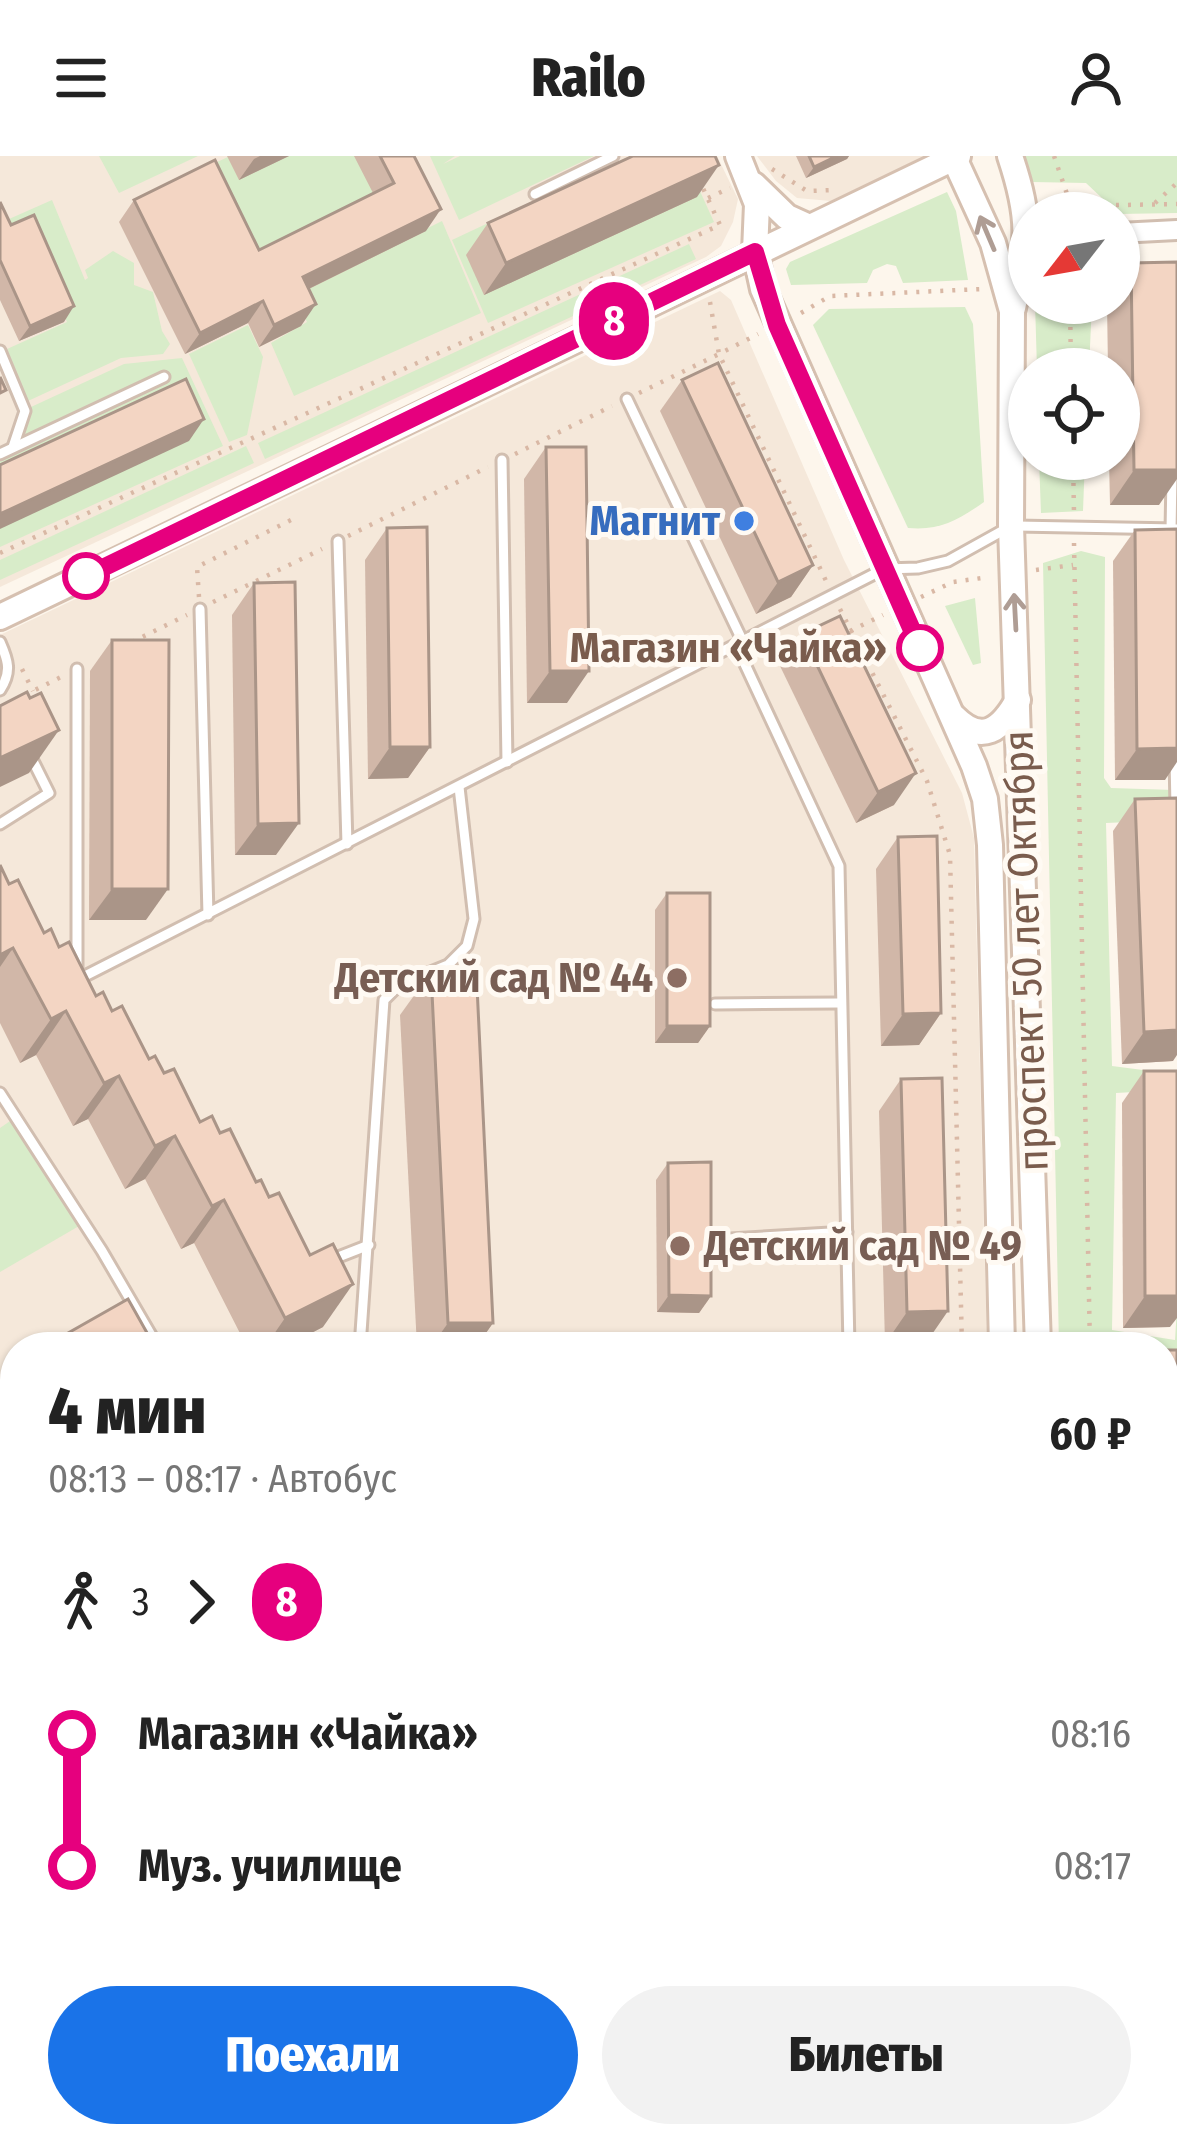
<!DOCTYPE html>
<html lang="ru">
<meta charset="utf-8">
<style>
:root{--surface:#fff;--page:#f2f2f2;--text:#222;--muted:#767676;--accent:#1a73e8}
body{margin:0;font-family:"Fira Sans Condensed",sans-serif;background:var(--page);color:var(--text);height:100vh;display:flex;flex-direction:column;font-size:45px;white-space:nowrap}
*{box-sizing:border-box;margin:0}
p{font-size:39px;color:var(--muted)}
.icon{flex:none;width:66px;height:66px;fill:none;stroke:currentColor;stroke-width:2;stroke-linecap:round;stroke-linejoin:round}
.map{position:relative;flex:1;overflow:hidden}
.side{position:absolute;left:0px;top:1176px;width:1179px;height:816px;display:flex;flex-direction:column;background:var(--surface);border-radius:48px 48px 0 0;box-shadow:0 3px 9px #0004}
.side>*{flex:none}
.badge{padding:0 24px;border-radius:39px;font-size:42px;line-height:78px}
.needle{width:78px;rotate:239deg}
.tools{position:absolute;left:1008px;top:36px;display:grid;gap:24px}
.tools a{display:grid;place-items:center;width:132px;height:132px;border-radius:50%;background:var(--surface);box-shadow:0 3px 9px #0004;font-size:60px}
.map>.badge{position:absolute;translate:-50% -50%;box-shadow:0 0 0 6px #fff}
.legs{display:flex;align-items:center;gap:18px;height:132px;padding:0 48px;font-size:39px}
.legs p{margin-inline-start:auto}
.summary{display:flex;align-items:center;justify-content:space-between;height:204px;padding:0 48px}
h1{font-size:66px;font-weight:800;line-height:90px}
.cta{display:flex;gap:24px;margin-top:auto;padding:24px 48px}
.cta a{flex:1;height:138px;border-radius:72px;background:var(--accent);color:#fff;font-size:48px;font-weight:800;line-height:138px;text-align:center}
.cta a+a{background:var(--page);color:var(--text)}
ul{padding:0 48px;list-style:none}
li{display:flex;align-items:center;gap:42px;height:132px;font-size:45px}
li i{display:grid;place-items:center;width:18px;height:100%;margin:0 15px;background:currentColor}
li i::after{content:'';width:30px;height:30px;margin:-15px;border:9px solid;border-radius:50%;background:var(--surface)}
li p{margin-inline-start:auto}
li:first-child i{background:linear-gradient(#0000 50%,currentColor 0)}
li:last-child i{background:linear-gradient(currentColor 50%,#0000 0)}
header{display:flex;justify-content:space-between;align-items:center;height:156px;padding:0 48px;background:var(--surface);font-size:54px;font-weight:800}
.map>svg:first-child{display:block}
.residential{fill:#f5e8da}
.green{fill:#d8ecc9}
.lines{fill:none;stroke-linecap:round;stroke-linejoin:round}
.lane-casing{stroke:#d1beb0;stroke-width:15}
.street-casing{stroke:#d1beb0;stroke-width:24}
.secondary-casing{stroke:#d6c0b0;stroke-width:30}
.path{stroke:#d9b8a5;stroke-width:4.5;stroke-dasharray:3 9;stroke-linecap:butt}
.lane{stroke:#fff;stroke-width:9}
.street{stroke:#fff;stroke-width:18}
.secondary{stroke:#fff;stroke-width:24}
.wall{fill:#d1b7a8}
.shaded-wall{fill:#aa9588}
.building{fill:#f3d5c3;stroke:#aa9588;stroke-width:3}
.oneway{stroke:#af9d94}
.line-1-casing{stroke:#fff;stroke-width:27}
.line-1{stroke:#e6007e;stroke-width:18}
.shop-dot{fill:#3f7fe0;stroke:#fffaf3;stroke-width:4.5}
.stop-1-dot{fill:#fff;stroke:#e6007e;stroke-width:6}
.education-dot{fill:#8d6e63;stroke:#fffaf3;stroke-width:4.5}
.labels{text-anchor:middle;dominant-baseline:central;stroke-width:10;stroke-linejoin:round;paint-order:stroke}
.shop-label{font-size:42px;font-weight:bold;fill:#366cbe;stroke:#fffaf3;text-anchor:end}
.stop-label{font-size:42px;font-weight:bold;fill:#7a5c4d;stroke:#fffaf3;text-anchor:end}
.street-label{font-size:42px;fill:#7a5c4d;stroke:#fffaf3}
.education-label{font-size:42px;font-weight:bold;fill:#785e54;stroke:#fffaf3;text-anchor:end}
</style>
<header><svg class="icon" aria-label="menu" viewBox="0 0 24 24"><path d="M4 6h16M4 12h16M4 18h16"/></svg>Railo<svg class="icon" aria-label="person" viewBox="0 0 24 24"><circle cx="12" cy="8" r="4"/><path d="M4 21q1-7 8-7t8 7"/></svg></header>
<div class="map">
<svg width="1177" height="1992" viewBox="0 0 1177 1992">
<rect width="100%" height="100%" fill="#fdf6ec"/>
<g class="residential">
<path d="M0 0H717L738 43 733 66 721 90 706 101 0 431Z"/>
<path d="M757 0H925L831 45 797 42 776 25Z"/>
<path d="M720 135 731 144 844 404 962 637 974 682 987 1191H15V1634L0 1606V479Z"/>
<path d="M0 1653H15V1977H1005V1992H0Z"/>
</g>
<g class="green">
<path d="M99 0H198L119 37Z"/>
<path d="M230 0H357L377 40 246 106 200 14Z"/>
<path d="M430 0H455L443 8 460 0H594L459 64Z"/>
<path d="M630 0H684L714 66 488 167 452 84Z"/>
<path d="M1025 0H1177V57L1119 58 1086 27 1032 26Z"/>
<path d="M947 36 956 55 968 124 903 127 896 110 887 108 873 114 867 127 791 129 786 113 790 106Z"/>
<path d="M52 44 85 124 88 122 85 114 113 95 134 107V129L153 136 162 175 170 188 163 198 121 202 28 245 7 193 67 166 24 72 1 82 0 67Z"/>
<path d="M442 65 481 157 294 240 271 187 307 166 294 139Z"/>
<path d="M689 88 696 103 265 303 258 287Z"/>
<path d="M1035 147H1092L1089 213H1037Z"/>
<path d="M965 151 973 168 984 346C958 364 940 375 908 372L813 169 829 153Z"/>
<path d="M248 169 263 201 247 279 229 286 189 198Z"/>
<path d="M182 202 223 290 0 391V303L18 294 31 251 124 208Z"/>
<path d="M246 290 254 307 0 424V404Z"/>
<path d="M1039 303H1085L1083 355 1041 357Z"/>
<path d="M1081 395 1105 401 1104 622 1111 632 1174 634 1175 664 1106 667 1112 910 1174 918 1170 934 1116 937 1112 1174 1175 1184 1177 1151V1209L1164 1211V1191H1059L1043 407Z"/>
<path d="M975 442 981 507 973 509 945 450Z"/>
<path d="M16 961 79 1070 0 1116V972Z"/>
<path d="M1164 1801H1177V1992H1124V1977H1164Z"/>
</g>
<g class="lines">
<g class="lane-casing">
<g id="lane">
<path d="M535 38 613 0"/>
<path d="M0 195 25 255 13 291"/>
<path d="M627 243 743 486"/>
<path d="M0 298 164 221"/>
<path d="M502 304 507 606"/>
<path d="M1171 375 1172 320"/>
<path d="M338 385 347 688"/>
<path d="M200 453 208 759"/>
<path d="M0 486C8 504 12 516 0 534"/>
<path d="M736 489 839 710 849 1191"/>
<path d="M77 513V813"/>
<path d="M1175 602 1176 651"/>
<path d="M0 668 49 637 32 603"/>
<path d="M79 823 884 413 918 412 948 405 1011 370 1177 373"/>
<path d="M715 848 839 847"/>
<path d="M0 937 102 1095 158 1191"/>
<path d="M713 1084 847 1076"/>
<path d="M328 1105 369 1089"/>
<path d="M360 1191 384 844 399 829 448 809 467 790 474 763 459 631"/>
<path d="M0 1431 15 1423"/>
<path d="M0 1632 15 1656"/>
<path d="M0 1869 15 1861"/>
<path d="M337 1977 388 1992"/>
</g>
</g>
<g class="street-casing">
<g id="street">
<path d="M1119 77 1177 74"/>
<path d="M5 1642 15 1638"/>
<path d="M295 1992 300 1977"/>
</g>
</g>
<g class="secondary-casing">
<g id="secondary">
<path d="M738 0 757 48 755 96 763 133 974 610 985 643 990 689 1002 1191"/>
<path d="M1010 0C1032 66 1028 85 1013 152"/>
<path d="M954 2 993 87 1012 155 1011 370 1038 1191"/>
<path d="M754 29 787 61 809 71"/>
<path d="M0 461 958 0"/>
<path d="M954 561C982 589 1001 574 1018 544"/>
<path d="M1164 1787 1177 1786"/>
<path d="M1019 1977 1020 1992"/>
<path d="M1059 1977V1992"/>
</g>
</g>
<g class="path">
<path d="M1054 0 1067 38 1068 57"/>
<path d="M772 13 807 35 833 34"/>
<path d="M708 42 730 32"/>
<path d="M1155 47 1177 27"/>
<path d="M1068 50 1177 48"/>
<path d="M710 146 719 198 758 178"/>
<path d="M1070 147 1071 213"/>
<path d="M801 157 830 140 982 133"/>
<path d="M639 237 719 198 827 427"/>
<path d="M515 298 612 250"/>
<path d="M1073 303 1074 357"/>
<path d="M348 380 488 311"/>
<path d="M1074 387 1090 1191"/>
<path d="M0 397 720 69 702 30"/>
<path d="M1036 414 1073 409"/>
<path d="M199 441 197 411 291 364"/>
<path d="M921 441 953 426 989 421"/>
<path d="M213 446 322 393"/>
<path d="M840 453 927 625 950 699 962 1191"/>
<path d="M850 475 883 459"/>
<path d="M132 486 187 459"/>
<path d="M22 513 33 535"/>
<path d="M25 539 63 520"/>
<path d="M1164 1753 1177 1752"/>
<path d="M1164 1832 1171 1992"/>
<path d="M586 1977V1992"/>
<path d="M968 1977V1992"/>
<path d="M1106 1977V1992"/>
</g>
<use href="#lane" class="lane"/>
<use href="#street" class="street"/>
<use href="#secondary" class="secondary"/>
</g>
<g class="wall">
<path d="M227 0H289L239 24Z"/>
<path d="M354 0H414L426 75 309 133 301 170 259 191 248 167 185 198 119 66 134 44 259 94 373 37Z"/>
<path d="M796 0H849L847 3 806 22Z"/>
<path d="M697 41 484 139 466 99 488 67Z"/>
<path d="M0 46 11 69 64 166 19 185 0 144Z"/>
<path d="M1131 107 1159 349H1110L1109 303H1119V213H1108L1107 147H1119V124Z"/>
<path d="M682 224 813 409 791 441 756 458 660 255Z"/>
<path d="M546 291 567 547H527L524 323Z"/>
<path d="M387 372 430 591 408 622 368 623 365 404Z"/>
<path d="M1135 374 1165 624H1115L1113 405Z"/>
<path d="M254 427 276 699H235L232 459Z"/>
<path d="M802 478 894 649 856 667 780 510Z"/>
<path d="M112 484 146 764H89L90 515Z"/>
<path d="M1135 643 1173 905 1122 908 1113 675Z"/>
<path d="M898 681 941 857 919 889 881 890 876 713Z"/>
<path d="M0 709 9 728 44 777 59 791 96 840 112 855 149 903 164 917 200 966 323 1171 284 1191H247L194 1087 181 1093 145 1023 125 1033 88 963 73 970 36 899 20 907 0 867Z"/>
<path d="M667 737 710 870 698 887H655V754Z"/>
<path d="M431 816 493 1167 476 1191H417L400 859Z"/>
<path d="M1144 915 1170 1171 1123 1172 1122 947Z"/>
<path d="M901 923 926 1187 885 1188 879 955Z"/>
<path d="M668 1007 711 1140 699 1157 657 1156 656 1024Z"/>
<path d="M61 1181 155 1191H54Z"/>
<path d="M15 1482V1547L0 1519V1504Z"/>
<path d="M15 1729V1819L0 1827V1737Z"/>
<path d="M460 1977H557L547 1992H492V1978Z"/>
<path d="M697 1977H835L827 1988H805L803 1992H697Z"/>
</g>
<g class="shaded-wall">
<path d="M260 0H289L239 24 254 3Z"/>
<path d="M837 0H849L847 3 806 22 814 11Z"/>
<path d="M719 9 697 41 484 139 506 107Z"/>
<path d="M441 53 426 75 288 143 303 121Z"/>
<path d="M263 145 248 167 185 198 200 177Z"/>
<path d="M316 148 301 170 259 191 274 169Z"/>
<path d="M74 150 64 166 19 185 30 170Z"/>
<path d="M204 263 189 285 0 373V358Z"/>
<path d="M1134 314H1177V323L1159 349H1110Z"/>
<path d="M813 409 791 441 756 458 778 426Z"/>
<path d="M550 515H589L567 547H527Z"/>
<path d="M59 574 29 617 0 631V602Z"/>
<path d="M390 591H430L408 622 368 623Z"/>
<path d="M1177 592V606L1165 624H1115L1137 593Z"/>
<path d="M916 617 894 649 856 667 878 636Z"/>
<path d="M299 667 276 699H235L258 668Z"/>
<path d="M112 733H168L146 764H89Z"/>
<path d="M13 792 0 811V799Z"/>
<path d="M66 855 36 899 20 907 51 863Z"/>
<path d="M941 857 919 889 881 890 903 858Z"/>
<path d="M667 870H710L698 887H655Z"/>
<path d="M1177 874V899L1173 905 1122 908 1144 876Z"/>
<path d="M119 920 88 963 73 970 104 927Z"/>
<path d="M175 980 145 1023 125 1033 155 990Z"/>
<path d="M224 1044 194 1087 181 1093 212 1050Z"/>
<path d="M353 1128 323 1171 284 1191H265L285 1162Z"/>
<path d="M669 1139 711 1140 699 1157 657 1156Z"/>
<path d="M1145 1140H1177V1162L1170 1171 1123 1172Z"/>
<path d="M948 1155 926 1187 885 1188 907 1156Z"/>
<path d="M448 1167H493L476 1191H431Z"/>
<path d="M15 1335V1354L0 1363V1344Z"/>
<rect x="1164" y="1417" width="13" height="31"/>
<path d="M1165 1688H1177V1719H1164Z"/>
<path d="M15 1802V1819L0 1827V1823Z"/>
<path d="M15 1916V1936L0 1944V1923Z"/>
<path d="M513 1977H557L547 1992H503Z"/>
<path d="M708 1977H784L774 1991 698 1992Z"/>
<path d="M804 1977H835L827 1988H805L803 1992H781L790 1979Z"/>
</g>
<g class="building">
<path d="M380 0H414L441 53 303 121 316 148 274 169 263 145 200 177 134 44 215 4 259 94 394 27Z"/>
<path d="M633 0H715L719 9 506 107 488 67Z"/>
<path d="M809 0H837L814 11Z"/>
<path d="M0 46 11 69 34 59 74 150 30 170 0 104Z"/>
<path d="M1177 106V314H1134L1131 107Z"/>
<path d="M718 207 813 409 778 426 682 224Z"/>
<path d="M0 221 6 234 0 237Z"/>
<path d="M186 223 204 263 0 358V309Z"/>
<path d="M546 291H586L589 515H550Z"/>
<path d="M427 371 430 591H390L387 372Z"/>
<path d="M1177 373V592L1137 593 1135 374Z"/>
<path d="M295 426 299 667 258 668 254 427Z"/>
<path d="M840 460 916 617 878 636 802 478Z"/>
<path d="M112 484H169L168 733H112Z"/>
<path d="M27 536 30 542 41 537 59 574 0 602V550Z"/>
<path d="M1177 642V874L1144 876 1135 643Z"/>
<path d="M937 680 941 857 903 858 898 681Z"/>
<path d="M0 709 9 728 18 724 44 777 51 773 59 791 69 786 96 840 103 836 112 855 122 850 149 903 155 900 164 917 174 913 200 966 212 960 220 977 230 973 256 1026 261 1024 269 1041 279 1037 310 1099 333 1088 353 1128 285 1162 224 1044 212 1050 175 980 155 990 119 920 104 927 66 855 51 863 13 792 0 799Z"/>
<rect x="667" y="737" width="43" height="133"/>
<path d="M476 809 493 1167H448L431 816Z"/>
<path d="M1144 915H1177V1140H1145Z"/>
<path d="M942 922 948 1155 907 1156 901 923Z"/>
<path d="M711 1006V1140L669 1139 668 1007Z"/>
<path d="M128 1143 155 1191H67L61 1181Z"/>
<rect x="1164" y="1194" width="13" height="223"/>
<path d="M11 1271 13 1276 15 1275V1335L0 1344V1277Z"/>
<path d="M1164 1464H1177V1688H1165Z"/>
<path d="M15 1729V1791L0 1762V1737Z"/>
<path d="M15 1869V1916L0 1923V1876Z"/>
<path d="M107 1977H155L163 1992H78Z"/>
<rect x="790" y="1977" width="22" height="2"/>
</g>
<defs><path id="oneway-shaft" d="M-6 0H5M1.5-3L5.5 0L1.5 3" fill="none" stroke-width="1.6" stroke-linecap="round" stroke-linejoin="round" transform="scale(3)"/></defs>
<g class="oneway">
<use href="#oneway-shaft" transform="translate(987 77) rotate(-113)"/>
<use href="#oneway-shaft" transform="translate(1015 456) rotate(-93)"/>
</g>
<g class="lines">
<g class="line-1-casing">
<path id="line-1" d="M86 420 755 96 777 169 920 492"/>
</g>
<use href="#line-1" class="line-1"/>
</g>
<circle class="shop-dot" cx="744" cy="365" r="12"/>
<g class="stop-1-dot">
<circle cx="86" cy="420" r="21"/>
<circle cx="920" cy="492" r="21"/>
</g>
<g class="education-dot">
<circle cx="677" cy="822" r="12"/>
<circle cx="680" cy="1090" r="12"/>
</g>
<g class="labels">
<g class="shop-label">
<text x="720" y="365">Магнит</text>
</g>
<g class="stop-label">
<text x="887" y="492">Магазин «Чайка»</text>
</g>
<g class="street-label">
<text transform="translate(1026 795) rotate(-92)">проспект 50 лет Октября</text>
</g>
<g class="education-label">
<text x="653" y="822">Детский сад № 44</text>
<text x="704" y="1090" text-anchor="start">Детский сад № 49</text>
</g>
</g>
</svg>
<div class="tools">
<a><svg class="needle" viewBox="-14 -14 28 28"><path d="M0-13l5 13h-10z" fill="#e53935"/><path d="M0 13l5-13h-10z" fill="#767676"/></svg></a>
<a><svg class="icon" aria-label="locate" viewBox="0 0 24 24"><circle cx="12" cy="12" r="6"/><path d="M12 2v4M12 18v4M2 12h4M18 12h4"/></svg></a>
</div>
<b class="badge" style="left:614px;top:165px;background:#e6007e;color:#fff">8</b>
<section class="side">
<div class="summary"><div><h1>4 мин</h1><p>08:13 – 08:17 · Автобус</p></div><b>60 ₽</b></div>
<div class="legs"><svg class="icon" aria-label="walk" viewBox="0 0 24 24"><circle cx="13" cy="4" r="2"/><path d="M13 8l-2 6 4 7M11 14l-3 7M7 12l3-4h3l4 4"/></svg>3<svg class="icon" aria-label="forward" viewBox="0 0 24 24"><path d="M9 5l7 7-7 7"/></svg><b class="badge" style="background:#e6007e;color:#fff">8</b></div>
<ul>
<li><i style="color:#e6007e"></i><b>Магазин «Чайка»</b><p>08:16</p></li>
<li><i style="color:#e6007e"></i><b>Муз. училище</b><p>08:17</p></li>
</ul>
<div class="cta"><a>Поехали</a><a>Билеты</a></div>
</section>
</div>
